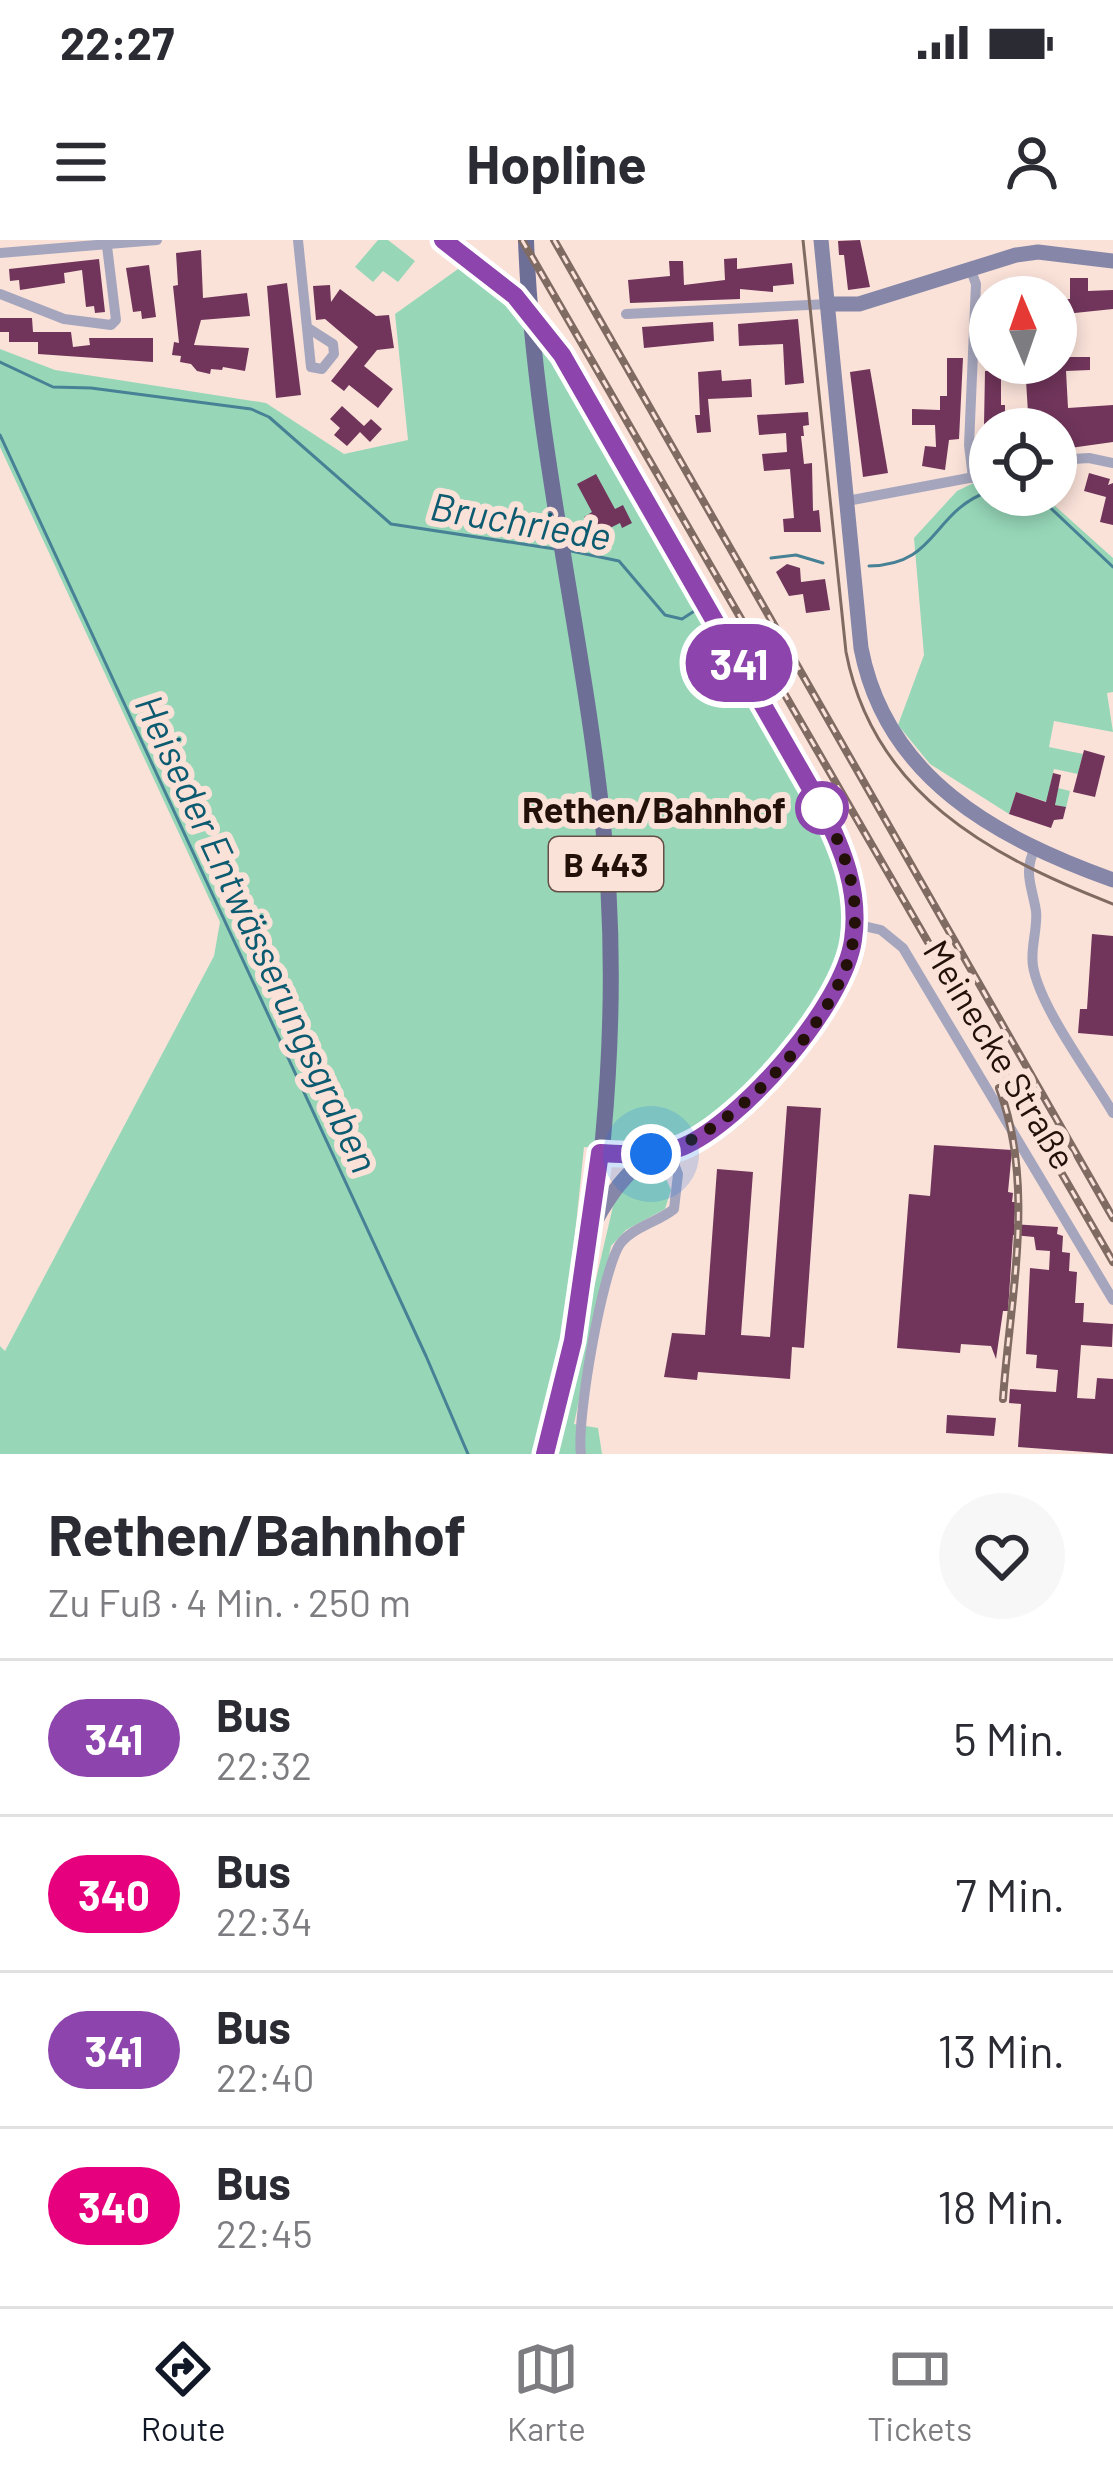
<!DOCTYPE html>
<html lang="de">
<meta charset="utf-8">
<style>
:root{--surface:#fff;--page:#f7f7f7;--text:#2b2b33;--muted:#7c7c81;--line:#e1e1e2;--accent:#111827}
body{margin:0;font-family:Barlow,sans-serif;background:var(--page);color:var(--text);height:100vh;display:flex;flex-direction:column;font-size:45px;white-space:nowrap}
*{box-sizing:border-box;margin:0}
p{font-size:39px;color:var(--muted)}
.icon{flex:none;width:66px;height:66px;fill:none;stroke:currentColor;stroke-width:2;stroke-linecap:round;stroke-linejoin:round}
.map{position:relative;height:1214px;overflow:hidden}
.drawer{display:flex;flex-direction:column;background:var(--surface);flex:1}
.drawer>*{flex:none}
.badge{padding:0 24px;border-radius:39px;font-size:42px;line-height:78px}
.needle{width:78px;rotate:358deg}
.tools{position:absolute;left:969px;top:36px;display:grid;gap:24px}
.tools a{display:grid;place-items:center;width:108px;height:108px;border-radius:50%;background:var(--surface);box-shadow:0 6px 18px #0003;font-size:60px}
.you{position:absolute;width:60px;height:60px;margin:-30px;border:9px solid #fff;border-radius:50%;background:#1a73e8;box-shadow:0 0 0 18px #1a73e833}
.map>.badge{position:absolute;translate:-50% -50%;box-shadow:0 0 0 6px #fff}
.round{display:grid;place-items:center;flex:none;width:126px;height:126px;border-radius:63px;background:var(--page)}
.overview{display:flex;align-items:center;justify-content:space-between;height:204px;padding:0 48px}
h1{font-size:57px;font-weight:700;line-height:90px}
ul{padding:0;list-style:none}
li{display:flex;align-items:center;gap:36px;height:156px;padding:0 48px;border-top:3px solid var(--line)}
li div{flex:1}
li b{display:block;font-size:45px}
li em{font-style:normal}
li .badge{min-width:132px;font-weight:700;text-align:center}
.status{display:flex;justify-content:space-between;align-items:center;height:84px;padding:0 60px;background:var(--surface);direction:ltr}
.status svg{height:33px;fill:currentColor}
header{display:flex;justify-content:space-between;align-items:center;height:156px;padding:0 48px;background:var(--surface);font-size:54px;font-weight:700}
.menu{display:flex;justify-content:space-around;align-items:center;height:168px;border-top:3px solid var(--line);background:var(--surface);font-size:33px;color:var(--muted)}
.menu a{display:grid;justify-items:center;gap:6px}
.menu .selected{color:var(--accent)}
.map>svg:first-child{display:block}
.green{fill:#97d7b8}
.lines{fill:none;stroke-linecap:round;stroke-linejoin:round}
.stream{stroke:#478195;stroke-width:3}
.building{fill:#71355b}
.street{stroke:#a5a6bd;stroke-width:10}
.secondary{stroke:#8586a8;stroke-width:15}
.primary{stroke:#6e6f97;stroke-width:16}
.tram{stroke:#806b63;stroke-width:3}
.rail-casing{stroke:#806b63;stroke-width:8}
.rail{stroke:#fae2d9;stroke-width:3;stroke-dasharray:9;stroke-linecap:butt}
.line-casing{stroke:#fff;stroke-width:27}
.line{stroke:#8e44ad;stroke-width:18}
.walk{stroke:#231008;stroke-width:12;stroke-dasharray:0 21.6}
.stop-dot{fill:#fff;stroke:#8e44ad;stroke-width:6}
.labels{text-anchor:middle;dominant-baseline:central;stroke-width:12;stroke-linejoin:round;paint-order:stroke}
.shield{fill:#fae2d9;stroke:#644f47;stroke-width:3}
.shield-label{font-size:33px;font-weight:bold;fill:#231008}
.stop-label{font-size:36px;font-weight:bold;fill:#231008;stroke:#fae2d9;text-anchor:end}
.street-label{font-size:36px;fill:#231008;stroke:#fae2d9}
.water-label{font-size:39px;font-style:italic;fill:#0d5b70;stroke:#fae2d9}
</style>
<div class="status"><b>22:27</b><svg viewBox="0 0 49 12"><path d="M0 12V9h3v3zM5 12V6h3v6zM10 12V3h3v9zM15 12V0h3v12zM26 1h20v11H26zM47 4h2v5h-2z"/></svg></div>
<header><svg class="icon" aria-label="menu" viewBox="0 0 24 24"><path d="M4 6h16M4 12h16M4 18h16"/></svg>Hopline<svg class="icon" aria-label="person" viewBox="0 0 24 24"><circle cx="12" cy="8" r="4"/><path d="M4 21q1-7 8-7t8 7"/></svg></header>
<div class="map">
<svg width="1113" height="1214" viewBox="0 0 1113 1214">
<rect width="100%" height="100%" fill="#fae2d9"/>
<g class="green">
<path d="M378 0H388L415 21 398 42 383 31 373 42 355 27Z"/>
<path d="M458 29 500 48 547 111 826 580C834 607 850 641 850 669 848 749 744 885 667 907 641 914 610 909 584 907L569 1053 545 1182 563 1181 614 962C627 943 638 923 664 934L671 950 665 969 626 990 611 1006 574 1184 598 1188 602 1214H0V1106L5 1111 214 716 220 682 0 207V109L55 130 266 163 344 214 408 200 395 74Z"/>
<path d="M980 240 990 242V255L1045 257 1113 318V452L1107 453 1113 492 1054 481 1049 507 1083 514 1078 534 1054 529 1050 546 1070 551 1066 568 1016 552 1009 574 930 524 898 485 924 415 914 298 957 251Z"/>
</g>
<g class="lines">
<g class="stream">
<path d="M0 122 53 147 91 148 251 169 269 177 391 284 555 309"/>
<path d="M0 195 426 1116 468 1214"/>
<path d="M1030 255 1039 257 1113 327"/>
<path d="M571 311 619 321 665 375 682 379 696 370"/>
<path d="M771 318 796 315 823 323"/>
<path d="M869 326C939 325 931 271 990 251"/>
</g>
</g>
<g class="building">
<path d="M860 0 870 47 848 50 844 15H839L838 1Z"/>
<path d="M201 10 203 58 247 53 250 76 201 80 194 105 249 108 245 131 223 127 222 130 211 129 210 134 197 131 191 124 180 122 181 116 172 115 174 102 179 103 173 46 178 45 176 13Z"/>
<path d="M737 18V29L792 23 794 44 773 46V52L740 49V59L630 63 628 40 670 36 669 21H683L684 45 725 40 724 19Z"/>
<path d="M99 19 105 72 95 73 94 66 86 67 82 30 64 33 65 43 20 50 19 40 10 41 9 29Z"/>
<path d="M149 25 156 77 142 79 141 71 133 72 126 28Z"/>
<path d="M1070 38H1088V51L1113 50V69L1065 74V83H1056V59H1070Z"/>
<path d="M287 43 301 155 276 158 267 46Z"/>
<path d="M330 45 331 62 340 49 376 76 389 75 394 108 377 110 364 126 393 149 378 168 349 145 344 151 331 141 358 107 325 79 316 80 313 46Z"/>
<path d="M0 78H32L33 92H71L73 107 90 105 89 98H153V122L38 114V102H9V92H0Z"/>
<path d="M798 79 804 143 785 145 783 104 739 106 738 84Z"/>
<path d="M713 82 714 101 644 108 642 87Z"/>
<path d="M1056 117H1090V130L1066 131 1068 168 1113 165V202L1056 210V189H1029L1025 124 1056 123Z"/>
<path d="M947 118H963L959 199 949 200 945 230 922 226 925 206 936 207 935 185H912V169L940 170V156H947Z"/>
<path d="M870 129 888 233 863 237 850 132Z"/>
<path d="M721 130 722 141 751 139 752 157 708 159 711 192 697 193 695 175H700L698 132Z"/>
<path d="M985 131H1001V165H1005V185H984Z"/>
<path d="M342 166 364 186 371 179 382 189 370 202 360 192 347 206 334 195 340 188 330 179Z"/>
<path d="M808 172 809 185 803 186 804 196H801L804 224 812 223 813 271 819 270 821 292H784L783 279 794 278 790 229 764 231 762 214 787 212 786 193 759 195 757 175Z"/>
<path d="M1089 233 1110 239 1108 245 1113 243V285L1100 282 1106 257 1084 251Z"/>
<path d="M596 234 615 269 623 265 632 283 622 288 620 283 594 296 584 277 592 272 577 244Z"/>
<path d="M787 324 800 328 801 342 825 339 830 370 806 373 803 354 789 356 776 332Z"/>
<path d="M1084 510 1105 516 1095 557 1073 552Z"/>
<path d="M1053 533 1061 535 1055 565 1066 567 1063 579 1054 580 1051 588 1009 574 1016 552 1046 562Z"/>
<path d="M1092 694 1113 696V796L1078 793 1080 769H1087Z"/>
<path d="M787 866 821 868 804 1108 792 1107 790 1139 698 1132 697 1140 664 1137 672 1093 705 1095 717 929 753 932 741 1095 770 1097Z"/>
<path d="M934 905 1012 910 1008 952 1013 953 1012 962H1016L1014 984 1058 987 1057 994 1063 996 1062 1012 1070 1013 1069 1031 1077 1032 1075 1063H1084L1083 1082 1113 1084 1112 1107 1081 1105 1077 1158 1095 1159 1097 1138 1113 1139V1214L1018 1207 1021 1164 1009 1163 1010 1149 1056 1152 1058 1130 1036 1128 1037 1115 1026 1114 1030 1028 1049 1030 1050 1011 1036 1010 1034 997 1013 995 1008 1071H1003L996 1119 991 1106 961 1104 960 1113 897 1108 909 954 930 956Z"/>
<path d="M947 1175 996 1178 994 1196 946 1193Z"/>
</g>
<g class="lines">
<g class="street">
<path d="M298 0 311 127 322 129 334 114 333 104 308 88"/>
<path d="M0 13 157 0"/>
<path d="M970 28 976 44 969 205 973 238"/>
<path d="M0 54 64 79 111 85 116 80 107 6"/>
<path d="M626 74 829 64"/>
<path d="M1056 220 1089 218 1113 223"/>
<path d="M847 261 990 234"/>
<path d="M1035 608C1023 633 1032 646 1036 671 1038 689 1030 707 1033 726 1040 768 1091 835 1113 873"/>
<path d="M855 684 881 690 903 708 1113 1060"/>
<path d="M581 1214C576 1181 602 1031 620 1004 633 987 658 982 674 969L678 934 669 911"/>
</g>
<g class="secondary">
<path d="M443 0 515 56 562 115 822 568C840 603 857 641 855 681 852 756 750 879 681 907 655 918 627 914 600 913"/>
<path d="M821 0 861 408C886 539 997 598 1113 640"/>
<path d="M829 64H859L1016 15 1038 12 1113 21"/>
<path d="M596 980C611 953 626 933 651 914"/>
</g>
<path class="primary" d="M526 0C533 194 581 383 602 575 625 776 601 1020 545 1214"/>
<path class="tram" d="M803 0 846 412C873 553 989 616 1113 664"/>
<g class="rail-casing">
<g id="rail">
<path d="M522 0 1113 1022"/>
<path d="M554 0 1113 978"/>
<path d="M999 848C1036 946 1010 1057 1003 1159"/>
</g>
</g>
<use href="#rail" class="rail"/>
</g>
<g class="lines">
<g class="line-casing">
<path id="line" d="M443 0 515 56 562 115 822 568C843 609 860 652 853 700 844 765 742 882 682 907 655 918 627 914 600 913L573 1101 545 1214"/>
</g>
<use href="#line" class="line"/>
<path class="walk" d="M651 914C728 902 841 778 853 701 861 653 844 609 822 568"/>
</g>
<circle class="stop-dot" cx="822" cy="568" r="24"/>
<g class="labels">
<rect class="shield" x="549" y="597" width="114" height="54" rx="9"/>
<g class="shield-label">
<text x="606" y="624">B 443</text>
</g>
<g class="stop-label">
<text x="786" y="568">Rethen/Bahnhof</text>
</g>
<g class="street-label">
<text transform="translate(1001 814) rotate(59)">Meinecke Straße</text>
</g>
<g class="water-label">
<text transform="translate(521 280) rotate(10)">Bruchriede</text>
<text transform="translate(258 693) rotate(65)">Heiseder Entwässerungsgraben</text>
</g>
</g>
</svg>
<div class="tools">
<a><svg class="needle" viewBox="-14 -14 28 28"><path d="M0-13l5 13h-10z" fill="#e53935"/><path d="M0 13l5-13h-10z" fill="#7c7c81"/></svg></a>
<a><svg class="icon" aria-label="locate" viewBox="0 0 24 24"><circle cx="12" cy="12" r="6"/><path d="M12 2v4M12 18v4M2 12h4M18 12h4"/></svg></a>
</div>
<div class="you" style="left:651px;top:914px"></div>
<b class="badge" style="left:739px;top:423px;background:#8e44ad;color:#fff">341</b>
</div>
<section class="drawer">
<div class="overview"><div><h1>Rethen/Bahnhof</h1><p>Zu Fuß · 4 Min. · 250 m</p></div><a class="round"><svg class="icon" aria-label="heart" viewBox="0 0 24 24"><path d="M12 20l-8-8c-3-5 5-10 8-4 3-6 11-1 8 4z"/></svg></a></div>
<ul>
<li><span class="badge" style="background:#8e44ad;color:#fff">341</span><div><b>Bus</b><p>22:32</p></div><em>5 Min.</em></li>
<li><span class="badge" style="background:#e6007e;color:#fff">340</span><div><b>Bus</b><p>22:34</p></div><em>7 Min.</em></li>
<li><span class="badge" style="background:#8e44ad;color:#fff">341</span><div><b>Bus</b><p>22:40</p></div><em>13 Min.</em></li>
<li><span class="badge" style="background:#e6007e;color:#fff">340</span><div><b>Bus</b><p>22:45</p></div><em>18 Min.</em></li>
</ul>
</section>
<nav class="menu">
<a class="selected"><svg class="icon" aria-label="directions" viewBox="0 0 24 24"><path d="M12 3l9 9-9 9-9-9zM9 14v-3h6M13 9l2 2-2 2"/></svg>Route</a>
<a><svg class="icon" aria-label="map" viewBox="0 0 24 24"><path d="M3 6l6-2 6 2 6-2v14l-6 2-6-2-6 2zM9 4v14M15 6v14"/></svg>Karte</a>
<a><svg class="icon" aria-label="tickets" viewBox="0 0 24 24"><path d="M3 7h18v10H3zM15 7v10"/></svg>Tickets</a>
</nav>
